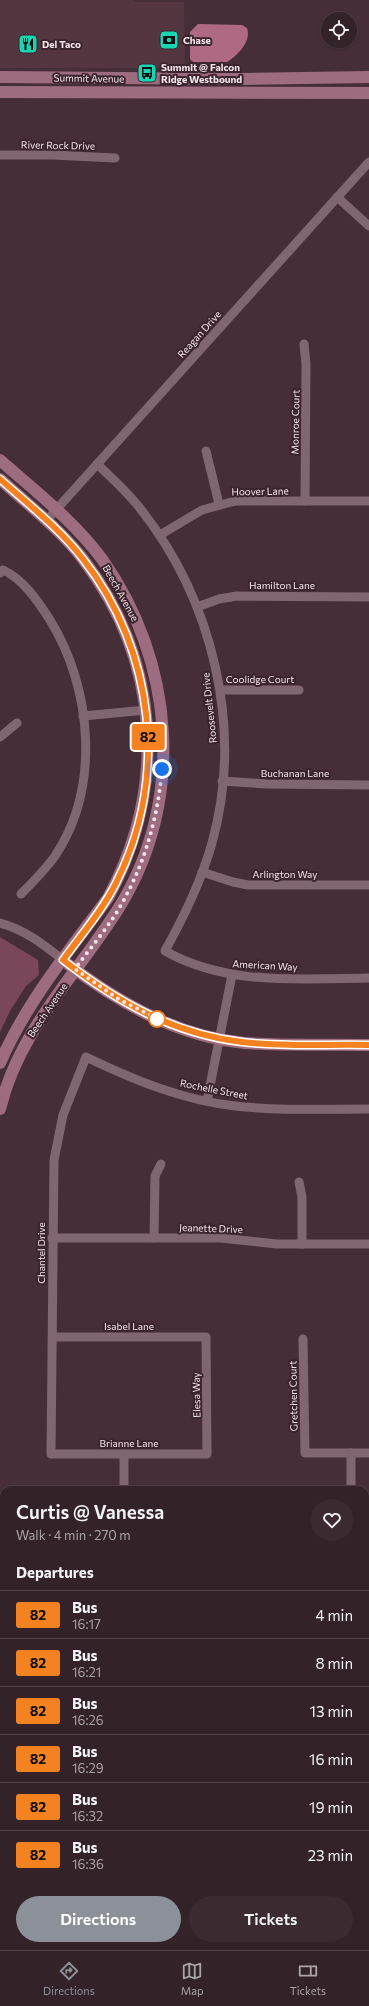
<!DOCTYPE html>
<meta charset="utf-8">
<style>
:root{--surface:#342229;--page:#3c2a31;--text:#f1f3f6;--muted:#a9a4a8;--line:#4e3f46;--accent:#8c9099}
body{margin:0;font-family:Commissioner,sans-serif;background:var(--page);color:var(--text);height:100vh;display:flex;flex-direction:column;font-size:15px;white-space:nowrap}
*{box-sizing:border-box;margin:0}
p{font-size:13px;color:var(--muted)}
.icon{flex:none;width:22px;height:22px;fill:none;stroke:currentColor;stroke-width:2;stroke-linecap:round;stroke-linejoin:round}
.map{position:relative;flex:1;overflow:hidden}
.sheet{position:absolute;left:0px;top:1486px;width:369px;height:464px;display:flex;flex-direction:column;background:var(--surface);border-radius:12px 12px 0 0;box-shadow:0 1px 3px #0004,0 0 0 1px var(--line)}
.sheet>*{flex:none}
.badge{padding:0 8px;border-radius:3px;font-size:14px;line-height:26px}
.controls{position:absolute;left:321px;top:12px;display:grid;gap:8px}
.controls a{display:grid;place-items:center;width:36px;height:36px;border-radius:50%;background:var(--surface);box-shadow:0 1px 3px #0004,0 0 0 1px var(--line);font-size:20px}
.you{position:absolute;width:20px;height:20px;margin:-10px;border:3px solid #fff;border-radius:50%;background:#1a73e8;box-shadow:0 0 0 6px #1a73e833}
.map>.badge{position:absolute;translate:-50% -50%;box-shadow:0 0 0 2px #fff}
h2{padding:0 16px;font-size:15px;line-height:36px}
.round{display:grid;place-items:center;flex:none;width:42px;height:42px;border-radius:21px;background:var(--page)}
.head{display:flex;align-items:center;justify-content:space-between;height:68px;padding:0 16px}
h1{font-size:19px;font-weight:600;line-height:30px}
.cta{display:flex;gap:8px;margin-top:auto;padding:8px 16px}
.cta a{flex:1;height:46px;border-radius:24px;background:var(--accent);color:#fff;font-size:16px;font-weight:600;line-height:46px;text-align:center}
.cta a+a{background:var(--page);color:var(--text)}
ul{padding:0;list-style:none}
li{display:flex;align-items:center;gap:12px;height:48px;padding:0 16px;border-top:1px solid var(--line)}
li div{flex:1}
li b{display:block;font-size:15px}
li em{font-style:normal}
li .badge{min-width:44px;font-weight:700;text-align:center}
.tab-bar{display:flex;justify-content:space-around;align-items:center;height:56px;border-top:1px solid var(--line);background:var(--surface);font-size:11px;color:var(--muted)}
.tab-bar a{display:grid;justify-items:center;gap:2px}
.tab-bar .active{color:var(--accent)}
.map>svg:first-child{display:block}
.built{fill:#543641}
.green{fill:#79465a}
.water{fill:#af6985}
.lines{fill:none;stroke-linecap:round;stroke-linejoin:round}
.stream{stroke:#af6985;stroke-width:2.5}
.street{stroke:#806670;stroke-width:9}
.secondary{stroke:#9e6c80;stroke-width:12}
.highway{stroke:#e379a5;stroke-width:12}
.line-casing{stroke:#fff;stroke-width:9}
.line{stroke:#f58220;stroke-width:6}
.walk{stroke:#f3e4e9;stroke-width:4;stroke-dasharray:0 7.2}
.stop-dot{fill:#fff;stroke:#f58220;stroke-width:2}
.labels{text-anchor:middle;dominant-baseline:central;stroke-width:4;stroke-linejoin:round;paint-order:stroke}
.poi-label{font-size:10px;font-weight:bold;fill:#f3e4e9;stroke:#3a242d;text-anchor:start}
.street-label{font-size:10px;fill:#f3e4e9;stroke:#3a242d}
</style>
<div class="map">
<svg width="369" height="1950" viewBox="0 0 369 1950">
<rect width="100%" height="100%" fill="#452e37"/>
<path class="built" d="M0 0H133V2H184L185 68H0Z"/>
<path class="green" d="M0 937 38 960 39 975 26 986 10 1011 0 1032Z"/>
<path class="water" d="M198 24 242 25 247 28C252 41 237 56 227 62H193L190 59V32Z"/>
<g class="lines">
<g class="stream">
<path d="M0 1840H4"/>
<path d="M365 1842H369"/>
</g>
<g class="street">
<path d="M0 155H53L115 158"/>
<path d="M337 197 369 226"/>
<path d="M304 344 306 364 305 501"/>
<path d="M206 451 219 504"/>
<path d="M97 464C112 478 127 492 139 507 213 600 244 728 212 843 201 882 184 916 165 951 227 986 300 979 369 978"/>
<path d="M46 521 369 162"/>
<path d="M160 535 202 510 235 501H369"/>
<path d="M0 573 3 570C23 579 38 601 50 620 92 688 101 787 55 856 45 870 33 882 21 894"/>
<path d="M197 607 219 599 237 596 369 597"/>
<path d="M220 690H299"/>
<path d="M83 716 146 710"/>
<path d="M0 737 17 723"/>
<path d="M222 781 267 784 369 785"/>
<path d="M202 872 233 882 248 885H369"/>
<path d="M0 923C24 929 44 945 63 960"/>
<path d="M207 1101 232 975"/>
<path d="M299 1182 302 1197V1244"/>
<path d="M52 1238H221L277 1244H369"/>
<path d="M154 1238 155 1176 161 1164"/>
<path d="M52 1337H206L207 1454H51L54 1160 63 1115 86 1057C134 1080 182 1100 235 1106 280 1111 325 1109 369 1109"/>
<path d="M303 1339 305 1453H369"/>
<path d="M124 1490V1454"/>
<path d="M351 1490V1453"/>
<path d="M365 1593H369"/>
<path d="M0 1776H4"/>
<path d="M365 1779H369"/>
</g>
<g class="secondary">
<path d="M0 77 242 79 369 77"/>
<path d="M0 92 369 93"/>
<path d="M0 460C35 491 74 521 102 559 174 661 186 798 120 906 78 974 19 1029 0 1109"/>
<path d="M0 479C28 505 60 529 83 559 160 661 168 786 108 898 69 951 26 1003 0 1063"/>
<path d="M69 965C121 1004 179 1037 245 1043 286 1046 328 1044 369 1045"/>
<path d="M365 1516H369"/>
<path d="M0 1518H4"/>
<path d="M365 1530H369"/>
<path d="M0 1533H4"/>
</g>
<g class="highway">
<path d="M0 1896H4"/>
<path d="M365 1898H369"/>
<path d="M365 1925H369"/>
<path d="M0 1928H4"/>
<path d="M365 1934H369"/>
<path d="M0 1937H4"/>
</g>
</g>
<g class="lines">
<g class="line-casing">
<path id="line" d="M0 479C28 504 60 529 83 559 155 651 169 778 116 883 102 911 81 935 63 960 116 1001 173 1034 242 1042 284 1047 327 1044 369 1045"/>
</g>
<use href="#line" class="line"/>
<path class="walk" d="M157 1019 160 1020 120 1000 75 969C90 948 108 928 121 905 145 863 158 817 162 769"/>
</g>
<defs>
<g id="bank-square" transform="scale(1)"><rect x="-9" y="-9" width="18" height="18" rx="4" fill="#19d5b2" stroke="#3a242d"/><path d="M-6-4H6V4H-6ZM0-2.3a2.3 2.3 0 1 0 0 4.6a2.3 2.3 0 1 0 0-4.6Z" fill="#111"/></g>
<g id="restaurant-square" transform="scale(1)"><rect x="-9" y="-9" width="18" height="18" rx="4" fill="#19d5b2" stroke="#3a242d"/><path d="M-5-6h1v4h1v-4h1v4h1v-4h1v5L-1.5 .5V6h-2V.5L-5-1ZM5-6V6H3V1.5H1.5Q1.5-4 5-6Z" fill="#111"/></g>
<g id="bus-square" transform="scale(1)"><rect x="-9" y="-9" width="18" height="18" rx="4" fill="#19d5b2" stroke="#3a242d"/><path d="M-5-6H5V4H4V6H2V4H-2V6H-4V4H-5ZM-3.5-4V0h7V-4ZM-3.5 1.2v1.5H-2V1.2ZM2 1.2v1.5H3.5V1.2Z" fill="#111"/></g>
</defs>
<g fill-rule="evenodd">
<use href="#bank-square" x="169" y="40"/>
<use href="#restaurant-square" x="28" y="44"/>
<use href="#bus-square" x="147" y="73"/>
</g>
<circle class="stop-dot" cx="157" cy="1019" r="8"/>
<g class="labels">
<g class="poi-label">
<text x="183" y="40">Chase</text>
<text x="42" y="44">Del Taco</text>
<text x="161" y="67">Summit @ Falcon<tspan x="161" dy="12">Ridge Westbound</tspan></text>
</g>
<g class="street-label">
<text transform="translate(89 78) rotate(1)">Summit Avenue</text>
<text transform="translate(58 145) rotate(1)">River Rock Drive</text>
<text transform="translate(199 334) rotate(-48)">Reagan Drive</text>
<text transform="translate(295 422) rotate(-89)">Monroe Court</text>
<text transform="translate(260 491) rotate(-1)">Hoover Lane</text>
<text x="282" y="585">Hamilton Lane</text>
<text transform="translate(121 593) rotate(61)">Beech Avenue</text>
<text x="260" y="679">Coolidge Court</text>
<text transform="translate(209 708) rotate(-96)">Roosevelt Drive</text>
<text x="295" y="773">Buchanan Lane</text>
<text x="285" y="874">Arlington Way</text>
<text transform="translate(265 965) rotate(3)">American Way</text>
<text transform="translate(47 1010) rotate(-56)">Beech Avenue</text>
<text transform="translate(214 1089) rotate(11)">Rochelle Street</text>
<text transform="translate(211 1228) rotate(2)">Jeanette Drive</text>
<text transform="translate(41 1253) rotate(-90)">Chantel Drive</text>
<text x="129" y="1326">Isabel Lane</text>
<text transform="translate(196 1395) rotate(-91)">Elesa Way</text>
<text transform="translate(293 1396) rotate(-91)">Gretchen Court</text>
<text x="129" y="1443">Brianne Lane</text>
</g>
</g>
</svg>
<div class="controls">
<a><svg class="icon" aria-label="locate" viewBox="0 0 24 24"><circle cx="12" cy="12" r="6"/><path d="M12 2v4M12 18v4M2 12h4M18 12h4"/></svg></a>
</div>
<div class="you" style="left:162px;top:769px"></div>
<b class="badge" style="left:148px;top:737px;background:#f58220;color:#111">82</b>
<section class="sheet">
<div class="head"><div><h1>Curtis @ Vanessa</h1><p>Walk · 4 min · 270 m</p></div><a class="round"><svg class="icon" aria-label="heart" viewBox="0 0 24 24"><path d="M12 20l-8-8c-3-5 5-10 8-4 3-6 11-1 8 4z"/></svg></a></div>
<h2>Departures</h2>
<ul>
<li><span class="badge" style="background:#f58220;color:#111">82</span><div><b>Bus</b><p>16:17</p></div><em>4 min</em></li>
<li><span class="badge" style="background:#f58220;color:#111">82</span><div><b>Bus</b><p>16:21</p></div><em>8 min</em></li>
<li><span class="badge" style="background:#f58220;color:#111">82</span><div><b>Bus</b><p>16:26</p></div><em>13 min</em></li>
<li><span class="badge" style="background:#f58220;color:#111">82</span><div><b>Bus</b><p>16:29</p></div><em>16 min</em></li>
<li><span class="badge" style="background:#f58220;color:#111">82</span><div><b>Bus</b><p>16:32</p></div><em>19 min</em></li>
<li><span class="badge" style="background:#f58220;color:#111">82</span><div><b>Bus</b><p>16:36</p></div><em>23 min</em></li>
</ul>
<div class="cta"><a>Directions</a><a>Tickets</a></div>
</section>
</div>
<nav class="tab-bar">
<a class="active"><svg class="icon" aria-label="directions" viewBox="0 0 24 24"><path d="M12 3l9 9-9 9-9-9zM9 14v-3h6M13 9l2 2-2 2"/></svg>Directions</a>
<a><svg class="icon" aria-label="map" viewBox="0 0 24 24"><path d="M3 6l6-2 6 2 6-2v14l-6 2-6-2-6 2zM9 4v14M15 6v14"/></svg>Map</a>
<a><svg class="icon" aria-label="tickets" viewBox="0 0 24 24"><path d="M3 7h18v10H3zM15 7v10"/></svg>Tickets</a>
</nav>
